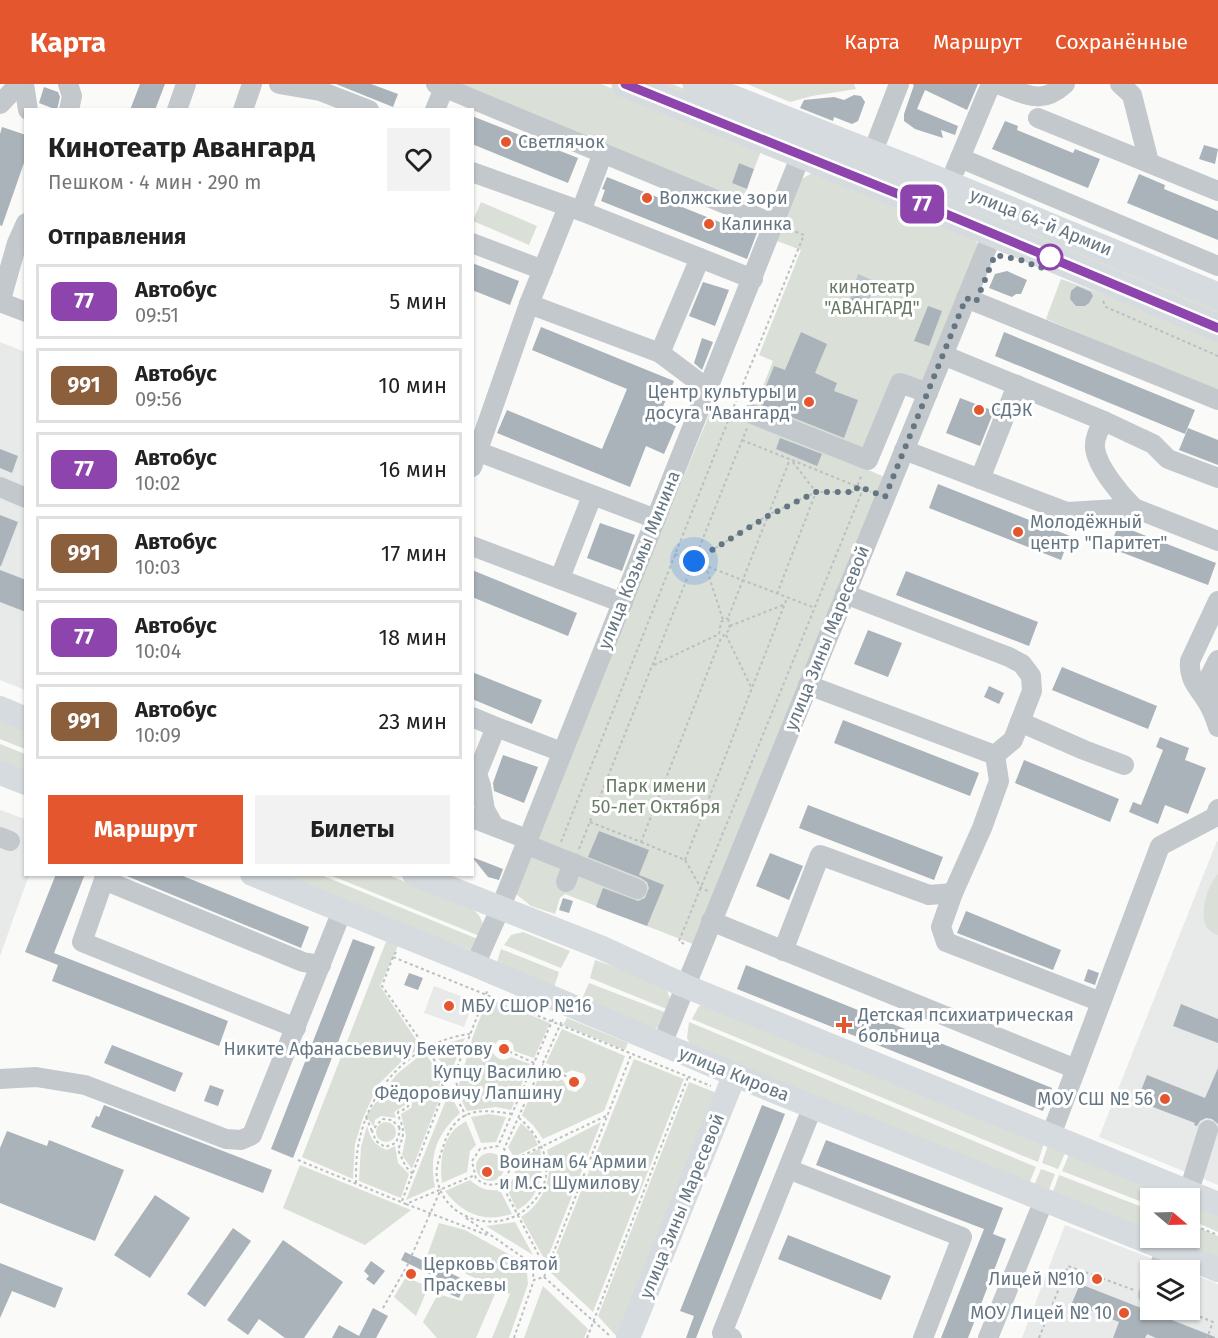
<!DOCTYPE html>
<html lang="ru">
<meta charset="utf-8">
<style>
:root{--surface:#fff;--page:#f2f2f2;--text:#222;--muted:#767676;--line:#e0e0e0;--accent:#e4572e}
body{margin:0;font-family:"Fira Sans",sans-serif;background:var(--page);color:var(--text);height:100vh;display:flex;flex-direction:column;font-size:22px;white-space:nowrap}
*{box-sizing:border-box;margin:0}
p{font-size:20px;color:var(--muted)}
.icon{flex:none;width:33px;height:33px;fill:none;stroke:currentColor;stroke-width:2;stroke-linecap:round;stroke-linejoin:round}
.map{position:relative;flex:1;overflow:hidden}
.details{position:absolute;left:24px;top:24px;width:450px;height:768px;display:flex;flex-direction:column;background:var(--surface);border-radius:0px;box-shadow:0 2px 4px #0004}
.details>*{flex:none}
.badge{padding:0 12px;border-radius:9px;font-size:21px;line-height:39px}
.needle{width:39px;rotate:109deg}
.fabs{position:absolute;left:1140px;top:1104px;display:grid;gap:12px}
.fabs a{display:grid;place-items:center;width:60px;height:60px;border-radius:0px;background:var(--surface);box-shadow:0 2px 4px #0004;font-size:30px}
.you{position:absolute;width:30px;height:30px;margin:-15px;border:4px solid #fff;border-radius:50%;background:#1a73e8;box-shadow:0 0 0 9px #1a73e833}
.map>.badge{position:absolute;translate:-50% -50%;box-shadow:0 0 0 3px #fff}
h2{padding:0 24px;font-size:22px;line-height:54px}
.round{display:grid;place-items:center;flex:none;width:63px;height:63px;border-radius:0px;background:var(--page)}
.summary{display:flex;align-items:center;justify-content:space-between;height:102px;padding:0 24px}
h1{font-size:28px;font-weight:700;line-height:45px}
.action{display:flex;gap:12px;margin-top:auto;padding:12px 24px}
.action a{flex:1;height:69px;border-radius:0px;background:var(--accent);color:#fff;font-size:24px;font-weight:700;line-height:69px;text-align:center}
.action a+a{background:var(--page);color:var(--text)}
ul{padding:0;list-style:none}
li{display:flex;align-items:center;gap:18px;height:75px;margin:0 12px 9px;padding:0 12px;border:3px solid var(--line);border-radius:0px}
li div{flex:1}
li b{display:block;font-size:22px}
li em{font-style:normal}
li .badge{min-width:66px;font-weight:700;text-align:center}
header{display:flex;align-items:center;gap:36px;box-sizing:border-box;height:84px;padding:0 30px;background:var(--accent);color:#fff}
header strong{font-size:28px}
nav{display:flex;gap:33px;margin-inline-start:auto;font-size:21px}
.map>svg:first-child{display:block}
.built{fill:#e8e9e9}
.green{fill:#dadfd7}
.water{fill:#bbc7cb}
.building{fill:#aab3b9}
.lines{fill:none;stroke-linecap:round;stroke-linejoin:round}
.path{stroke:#bbbfc2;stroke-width:2;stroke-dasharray:3 3;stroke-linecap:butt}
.minor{stroke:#c3c8cc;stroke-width:20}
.major{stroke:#d6dbdf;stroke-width:24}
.highway{stroke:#d6dbdf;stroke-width:27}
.line-casing{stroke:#fff;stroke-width:14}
.line{stroke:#8e44ad;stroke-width:9}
.walk{stroke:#657683;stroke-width:6;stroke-dasharray:0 10.8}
.poi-dot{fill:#e4572e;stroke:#fff;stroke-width:2}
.stop-dot{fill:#fff;stroke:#8e44ad;stroke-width:3}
.labels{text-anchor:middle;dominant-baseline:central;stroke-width:6;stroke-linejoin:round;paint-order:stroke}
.poi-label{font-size:18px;fill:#657683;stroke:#fff;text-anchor:start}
.street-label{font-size:18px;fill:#657683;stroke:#fff}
.park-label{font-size:18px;fill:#687a64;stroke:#fff}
</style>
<header>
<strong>Карта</strong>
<nav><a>Карта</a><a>Маршрут</a><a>Сохранённые</a></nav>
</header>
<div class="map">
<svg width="1218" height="1254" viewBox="0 0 1218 1254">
<rect width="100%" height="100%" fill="#fafaf8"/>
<g class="built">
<path d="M0 258 25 268V606L0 596Z"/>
<path d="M0 726 25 735 26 790 29 791 0 872Z"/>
<path d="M1217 757 1218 758V1101L1099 1053Z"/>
<path d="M434 902 474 917 464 943 424 929Z"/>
<path d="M1065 1141 1182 1186H1150V1226H1190V1189L1218 1200V1254H1022Z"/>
</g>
<g class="green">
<path d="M455 0H601L762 65 754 85 739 79 732 99 747 105 740 117Z"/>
<path d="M647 0H672L1218 221V230Z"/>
<path d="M747 0H854L856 5 812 12 790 18Z"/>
<path d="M812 89 974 155 979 161 922 317 890 305 860 375 758 338 889 395 698 862 565 810 560 814 555 830 531 822 516 810 538 746 714 319 750 335 773 277 759 271 801 166 777 157 800 96Z"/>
<path d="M481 118 537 142 529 161 473 137Z"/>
<path d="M1061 195 1132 221 1218 256V307L1046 235Z"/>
<path d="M0 633 25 644V665L0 655Z"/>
<path d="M0 660 25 670V691L0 681Z"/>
<path d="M1218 790V851C1215 850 1212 849 1209 846 1197 833 1207 802 1218 790Z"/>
<path d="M268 791H321L480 856 473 867Z"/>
<path d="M330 791H388L471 824C482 832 485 840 482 853Z"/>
<path d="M523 848 570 867 561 884 504 861 511 851Z"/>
<path d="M389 850 401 855 380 902 421 963 402 977 378 1001 363 1034 355 1060 353 1095 302 1073Z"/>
<path d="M501 865 559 888 553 907 497 878Z"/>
<path d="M595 876 664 900 672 919 669 926 590 894Z"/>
<path d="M589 899 667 929 659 943 652 945 581 917Z"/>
<path d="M488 914 550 939 534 974 514 967 513 960 508 956H499L494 961 493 969C498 976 503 978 511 973L530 980 511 1026 496 1023 467 1027 457 1007 473 952Z"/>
<path d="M704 920 1045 1056 1038 1078 692 935 699 922Z"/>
<path d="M567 934 628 959 625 966 563 941Z"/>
<path d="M689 938 1036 1083 1028 1102 691 962 687 954Z"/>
<path d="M562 945 625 972 604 1027 543 1055 533 1041 522 1031 542 986 563 996 568 1006 576 1008 582 1003 586 995 584 990 572 986 566 989 546 979Z"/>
<path d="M465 954 450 990 431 964Z"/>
<path d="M424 968 442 993 439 1002 442 1008 412 1085 402 1071 406 1052 401 1030 411 1024 415 1010 406 1006 380 1011 397 990Z"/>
<path d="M634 975 684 995 593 1228 549 1187Z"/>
<path d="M689 998 722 1011 618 1254 598 1232Z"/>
<path d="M404 1011 409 1014 408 1019 394 1028 396 1034 381 1032 375 1036 374 1043 366 1032 376 1018Z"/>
<path d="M448 1011 451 1012 460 1029C436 1051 429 1071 435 1103L406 1116Z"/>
<path d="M489 1030 506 1033 496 1058 481 1059 471 1033Z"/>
<path d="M466 1037 476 1061 470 1067 467 1088 442 1099C440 1082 441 1060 454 1046 456 1043 462 1040 466 1037Z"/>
<circle cx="386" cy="1048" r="10"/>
<path d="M601 1038 546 1178 521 1133C544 1119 554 1091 547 1066Z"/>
<path d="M521 1039 532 1049 538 1061 514 1073 508 1063Z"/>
<path d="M367 1042C371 1055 374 1061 387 1066L395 1062 398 1079 409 1090 401 1114 359 1097 361 1063Z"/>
<path d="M1049 1058 1066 1067 1058 1085 1042 1079Z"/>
<path d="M540 1064C545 1087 540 1115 517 1126L506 1103 514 1094 516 1078Z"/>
<path d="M1070 1068 1181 1114H1150V1121L1062 1087Z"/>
<circle cx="490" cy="1083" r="14"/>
<path d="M300 1081 411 1126 365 1161 283 1124Z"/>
<path d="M1041 1085 1055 1090 1047 1111 1033 1104Z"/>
<path d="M1059 1091 1150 1126V1152L1051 1113Z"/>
<path d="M470 1096C480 1105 487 1107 500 1106L512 1130C484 1139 462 1130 445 1107Z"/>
<path d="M1195 1118 1218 1128V1148L1198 1139 1192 1124Z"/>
<path d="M515 1138 533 1171 486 1142Z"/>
<path d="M439 1139 465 1146 526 1180 528 1200 509 1254H492L510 1210 427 1172Z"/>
<path d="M1197 1143 1218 1152V1181L1170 1162 1173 1154H1190V1146Z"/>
<path d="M406 1193 424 1201 427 1206 416 1232 394 1213Z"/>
<path d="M470 1200 495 1210 476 1254H437L423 1238 438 1210 462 1217Z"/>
<path d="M543 1202 588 1245 584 1254H524Z"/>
</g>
<path class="water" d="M858 190 876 198 866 225 849 218Z"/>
<g class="building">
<path d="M140 0H165L155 26H130Z"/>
<path d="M336 0H371L398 10 393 23Z"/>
<path d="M912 0H978L967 26 925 6 917 25 958 42 955 51 941 46 943 54 915 45 904 37V30L914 1Z"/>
<path d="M44 3 58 8 60 13 57 26 39 19Z"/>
<path d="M854 11 861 12 865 18 858 37 852 40 834 33 833 37 800 24 804 16 834 13 844 16Z"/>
<path d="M472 32 578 74 568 99 472 60Z"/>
<path d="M1005 37 1018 42 1017 46 1073 69 1075 65 1100 75 1088 104 992 65Z"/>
<path d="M2 43 26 51V73L2 142 0 141V50Z"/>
<path d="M1204 61 1218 65 1215 80 1199 75Z"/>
<path d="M739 79 754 85 747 105 732 99Z"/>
<path d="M1139 90 1165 101 1164 105 1218 127V156L1127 119Z"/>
<path d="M607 93 747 149 750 143 758 146 747 175 601 117 605 106 602 105Z"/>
<path d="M472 179 519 197 510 221 472 206Z"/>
<path d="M1007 187 1027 196 1021 210H1016L1012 213 989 204 995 190Z"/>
<path d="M703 198 729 206 715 242 689 232Z"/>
<path d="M1077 202 1091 208 1093 212 1089 219 1085 222H1076L1070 215 1071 207Z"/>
<circle cx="857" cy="218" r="6"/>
<path d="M928 222 942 227 929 262 914 257Z"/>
<path d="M541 243 674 297 658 334 676 342 664 370 646 362 630 403 497 349 507 326 602 365 627 305 532 266Z"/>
<path d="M801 248 827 260 815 289 837 299 834 307 858 316 844 354 759 320 774 282 785 286Z"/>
<path d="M1004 248 1195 326 1185 350 995 272Z"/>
<path d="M702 254 713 258 702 286 694 279Z"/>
<path d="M960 314 994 327 980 362 946 349Z"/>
<path d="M1188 344 1218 356V381L1179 366Z"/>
<path d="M780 354 822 370 817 382 776 365Z"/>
<path d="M0 365 18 372 12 389 0 384Z"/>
<path d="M938 400 1070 452 1061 476 929 424Z"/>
<path d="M0 431 18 438 1 482H0Z"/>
<path d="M600 439 635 451 622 487 587 474Z"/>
<path d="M1118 441 1216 479 1208 501 1110 464Z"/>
<path d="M0 486 26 496V528L0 518Z"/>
<path d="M472 486 577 529 568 552 472 513Z"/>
<path d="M906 487 1038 538 1029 562 896 511Z"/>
<path d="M868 546 902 559 888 593 854 580Z"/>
<path d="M1062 583 1157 622 1148 645 1052 606Z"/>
<path d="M472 588 542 616 532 640 472 615Z"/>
<path d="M989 602 1004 609 999 620 984 613Z"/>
<path d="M843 636 979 689 970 712 834 659Z"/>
<path d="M1160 653 1189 664 1185 676 1206 684 1188 730 1165 721 1158 740 1129 728 1133 718 1141 721 1163 666 1156 663Z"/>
<path d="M503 671 538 683 524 719 494 707 493 699Z"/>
<path d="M1024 676 1119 715 1110 738 1015 699Z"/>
<path d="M808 721 943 773 934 796 799 744Z"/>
<path d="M599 747 649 766 639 791 664 801 647 842 596 823 603 804 638 817 645 814 649 804 647 798 641 794 588 773Z"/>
<path d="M770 769 803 782 789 816 756 802Z"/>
<path d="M472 773 503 785 499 796 488 793Z"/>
<path d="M56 790H85L54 869 228 937 219 962 52 897 58 881 25 868Z"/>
<path d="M122 790H178L309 843 301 864Z"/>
<path d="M563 814 573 817 569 829 559 826Z"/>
<path d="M966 827 1061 866 1053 886 957 849Z"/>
<path d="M353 855 375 863 293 1074 271 1065Z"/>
<path d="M746 881 1052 1004 1043 1027 737 905Z"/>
<path d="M1088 885 1099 889 1095 901 1084 897Z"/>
<path d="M409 889 423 894 418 906 404 901Z"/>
<path d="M1181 920 1218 935V959L1173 942Z"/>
<path d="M112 961 183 989 175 1008 104 979Z"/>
<path d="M1218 984V1040L1212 1035 1206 1034 1200 1037 1197 1042 1194 1041 1195 1039 1137 1017 1147 991 1205 1014Z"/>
<path d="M210 1001 224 1006 218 1022 204 1017Z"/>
<path d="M104 1021 272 1086 263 1109 91 1043 96 1032 99 1033Z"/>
<path d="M762 1021 785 1030 696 1254H686L694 1232 680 1227Z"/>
<path d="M7 1047 47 1062 49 1056 124 1086 95 1157 0 1119V1064Z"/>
<path d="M826 1056 1003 1124 993 1150 1006 1155 968 1254H941L984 1145 816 1081Z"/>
<path d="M155 1111 190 1134 150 1194 114 1171Z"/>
<path d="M233 1144 251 1157 205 1223 187 1210Z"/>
<path d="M788 1151 891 1192 881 1216 778 1175Z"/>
<path d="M283 1156 343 1198 304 1254H285L259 1235 248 1251 227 1236Z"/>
<path d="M405 1168 467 1197 459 1214 438 1205 442 1196 401 1176Z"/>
<path d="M371 1177 385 1187 374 1201 366 1195 369 1192 364 1187Z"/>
<path d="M0 1179 63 1204 55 1224 12 1207 0 1234Z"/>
<path d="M1080 1200 1215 1253V1254H1156L1147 1250 1145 1254H1113L1119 1238 1072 1219Z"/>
<path d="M373 1224 388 1232 376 1254H332L339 1241 359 1252Z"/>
</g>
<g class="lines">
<g class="path">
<path d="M1103 217 1106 223 1218 272"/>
<path d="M742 356 871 408"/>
<path d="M700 464 723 536"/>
<path d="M675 470 815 524"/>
<path d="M695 477 768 431 816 408H855L862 390"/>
<path d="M777 510 816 408 792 377"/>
<path d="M730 542 783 521"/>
<path d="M719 550 721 538 728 534"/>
<path d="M726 551 752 605"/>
<path d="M654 581 719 550"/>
<path d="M590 738 641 758 721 554 730 545 728 534 790 375"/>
<path d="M561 758 732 327 804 151 789 145"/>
<path d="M641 758 685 776 701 804 708 807"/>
<path d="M579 765 747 344"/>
<path d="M685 776 787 514"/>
<path d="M684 860 679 857 863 405"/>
<path d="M396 868 393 873 711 1002"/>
<path d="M393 873 382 902 447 994"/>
<path d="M553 935 498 1062 480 1065 472 1077 476 1095C485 1101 491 1102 501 1099 512 1087 513 1079 504 1065L562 937"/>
<path d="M504 965 534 979"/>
<path d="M542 981 576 997"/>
<path d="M453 994 488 905"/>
<path d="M453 1007 451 1008 442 1001 444 997 449 992 455 995 457 1001 453 1007 466 1032"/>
<path d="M374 1015C387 1012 402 1003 412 1014L407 1024 398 1028C398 1034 401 1036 402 1042 405 1051 401 1057 398 1066L406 1083 413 1090"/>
<path d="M512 1030C476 1024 455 1025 443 1063 440 1073 435 1084 437 1094 443 1136 497 1151 527 1124 559 1096 548 1059 519 1034"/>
<path d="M366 1033 372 1047"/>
<path d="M399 1043 400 1047 396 1059 385 1063 376 1057 372 1047 382 1035 392 1036 399 1043 402 1041"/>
<path d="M298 1076 406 1120 475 1091"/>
<path d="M511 1077 608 1031"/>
<path d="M356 1099C356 1086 356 1071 359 1058 370 1002 413 957 470 950"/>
<path d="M501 1099 547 1187"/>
<path d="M402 1117 445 1005"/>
<path d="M406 1120 487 1151"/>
<path d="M466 1134 531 1179 534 1196"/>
<path d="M1190 1140 1218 1151"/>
<path d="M544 1193 609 1251"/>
<path d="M383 1224 407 1182 441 1105"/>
<path d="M1183 1226 1213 1238 1207 1254"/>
<path d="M514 1254 534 1196 544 1193 631 971"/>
<path d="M587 1254 688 993"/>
<path d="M1039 1254 1068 1182 1134 1206"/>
</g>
<g class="minor">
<path d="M24 0 28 26"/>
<path d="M68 0 72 12 69 26"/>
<path d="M279 0 320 7 369 26"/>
<path d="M436 0 774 140"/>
<path d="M997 0C1025 9 1040 23 1065 0"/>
<path d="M1120 0 1132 11 1149 78"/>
<path d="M0 20 19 0"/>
<path d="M177 26 186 0"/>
<path d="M243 26 252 0"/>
<path d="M435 26 444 4"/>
<path d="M1038 34 1218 107"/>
<path d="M872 70 899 0"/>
<path d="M960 74 1218 182"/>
<path d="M955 86 991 0"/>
<path d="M472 88 581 127 753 195"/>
<path d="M581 127 603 69"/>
<path d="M472 159 543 186"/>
<path d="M966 214 1218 316"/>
<path d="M0 218 26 228"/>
<path d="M0 219 17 159 26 139"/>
<path d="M529 220 660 269 708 305"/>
<path d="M660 269 700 174"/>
<path d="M943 271 1104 337 1153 360 1168 375 1218 394"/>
<path d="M752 330 868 376 900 299 928 309"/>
<path d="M1104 337C1099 345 1094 354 1095 364 1097 383 1121 411 1134 424"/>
<path d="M904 366 1067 428 1134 424 1218 457"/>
<path d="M479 368 656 435"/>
<path d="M472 383 529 220 568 123"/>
<path d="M980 395 1017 301"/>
<path d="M0 403 26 414"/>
<path d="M472 462 623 519"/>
<path d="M560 494 592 412"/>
<path d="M1218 517 1190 577C1188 599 1203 607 1211 625 1214 630 1216 637 1218 643"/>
<path d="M808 601 995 671 1013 656 1032 607 1031 592 1022 580 1009 573 845 510"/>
<path d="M1211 622 1208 596 1218 576"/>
<path d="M472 633 496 643 477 690 481 702 485 726 494 742"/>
<path d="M1020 638 1084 666 1124 681"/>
<path d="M496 643 562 668"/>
<path d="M995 671 999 697 982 744 953 809 941 843 946 858 1101 918"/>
<path d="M472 734 527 755"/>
<path d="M0 753 10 757"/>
<path d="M525 760 637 805"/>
<path d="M106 790 82 858 296 944"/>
<path d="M104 796 303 878 321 881"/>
<path d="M566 798 573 779"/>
<path d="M711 837 1076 985 1051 1051"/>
<path d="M783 867 820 771 929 811 953 809"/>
<path d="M475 881 500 825 801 71"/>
<path d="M662 960 993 149"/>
<path d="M1076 985 1160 762 1215 733 1218 725"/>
<path d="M0 995 36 993 85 1001 226 1055 241 1056 252 1051 342 827"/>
<path d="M788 1085 962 1153 923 1254"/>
<path d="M1189 1107 1208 1046"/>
<path d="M1158 1186 1166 1165"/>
<path d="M1148 1211 1150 1206"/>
<path d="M732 1254 722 1249 813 1022"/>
<path d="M988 1254 1044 1116"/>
</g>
<g class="major">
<path d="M0 624 26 635"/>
<path d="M0 689 26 699"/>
<path d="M252 790 475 881 759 1001 1218 1186"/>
<path d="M414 790 600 863 685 902 1218 1120"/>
<path d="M628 1254 735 990"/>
</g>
<g class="highway">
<path d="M625 0 903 112 1218 244"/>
<path d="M696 0 914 86 1218 212"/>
</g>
</g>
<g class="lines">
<g class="line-casing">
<path id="line" d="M625 0 903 112 1218 244"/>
</g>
<use href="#line" class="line"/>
<path class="walk" d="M694 477 768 432 816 408H855L858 402 885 413 966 214 976 218 995 171 1021 176 1041 184 1050 173"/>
</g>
<g class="poi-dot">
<circle cx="506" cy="58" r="6"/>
<circle cx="647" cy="114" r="6"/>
<circle cx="709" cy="140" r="6"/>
<circle cx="809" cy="318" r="6"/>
<circle cx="979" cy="326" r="6"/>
<circle cx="1018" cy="448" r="6"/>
<circle cx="449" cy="922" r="6"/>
<path d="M841 932h6v6h6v6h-6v6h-6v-6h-6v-6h6z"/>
<circle cx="504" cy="965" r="6"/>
<circle cx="574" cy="998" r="6"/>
<circle cx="1165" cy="1015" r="6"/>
<circle cx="487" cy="1088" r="6"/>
<circle cx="411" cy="1190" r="6"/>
<circle cx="1097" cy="1195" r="6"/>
<circle cx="1124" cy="1229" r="6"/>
</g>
<circle class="stop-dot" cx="1050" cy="173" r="12"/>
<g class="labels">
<g class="poi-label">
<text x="518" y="58">Светлячок</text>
<text x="659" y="114">Волжские зори</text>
<text x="721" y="140">Калинка</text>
<text x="797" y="308" text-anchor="end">Центр культуры и<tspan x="797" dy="21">досуга "Авангард"</tspan></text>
<text x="991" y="326">СДЭК</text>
<text x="1030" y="438">Молодёжный<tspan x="1030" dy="21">центр "Паритет"</tspan></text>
<text x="461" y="922">МБУ СШОР №16</text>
<text x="858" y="931">Детская психиатрическая<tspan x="858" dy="21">больница</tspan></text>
<text x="492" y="965" text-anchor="end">Никите Афанасьевичу Бекетову</text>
<text x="562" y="988" text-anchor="end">Купцу Василию<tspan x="562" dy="21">Фёдоровичу Лапшину</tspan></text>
<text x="1153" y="1015" text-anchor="end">МОУ СШ № 56</text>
<text x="499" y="1078">Воинам 64 Армии<tspan x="499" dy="21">и М.С. Шумилову</tspan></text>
<text x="423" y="1180">Церковь Святой<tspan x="423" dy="21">Праскевы</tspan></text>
<text x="1085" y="1195" text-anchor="end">Лицей №10</text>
<text x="1112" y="1229" text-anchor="end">МОУ Лицей № 10</text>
</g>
<g class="street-label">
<text transform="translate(1041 138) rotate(22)">улица 64-й Армии</text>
<text transform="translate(639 476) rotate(-68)">улица Козьмы Минина</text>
<text transform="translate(827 554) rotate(-68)">улица Зины Маресевой</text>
<text transform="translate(734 990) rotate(22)">улица Кирова</text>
<text transform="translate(682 1122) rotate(-68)">улица Зины Маресевой</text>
</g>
<g class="park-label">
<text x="872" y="203">кинотеатр<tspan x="872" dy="21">"АВАНГАРД"</tspan></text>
<text x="656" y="702">Парк имени<tspan x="656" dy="21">50-лет Октября</tspan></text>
</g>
</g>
</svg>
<div class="fabs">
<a><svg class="needle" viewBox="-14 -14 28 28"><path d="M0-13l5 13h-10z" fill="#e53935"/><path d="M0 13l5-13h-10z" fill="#767676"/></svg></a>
<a><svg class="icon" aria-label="layers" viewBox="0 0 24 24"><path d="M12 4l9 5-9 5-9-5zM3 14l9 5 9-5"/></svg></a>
</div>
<div class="you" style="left:694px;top:477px"></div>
<b class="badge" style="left:922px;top:120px;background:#8e44ad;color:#fff">77</b>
<section class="details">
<div class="summary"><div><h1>Кинотеатр Авангард</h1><p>Пешком · 4 мин · 290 m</p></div><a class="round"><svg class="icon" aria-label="heart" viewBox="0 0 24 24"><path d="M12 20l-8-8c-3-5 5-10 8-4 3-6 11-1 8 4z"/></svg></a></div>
<h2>Отправления</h2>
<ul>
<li><span class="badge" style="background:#8e44ad;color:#fff">77</span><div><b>Автобус</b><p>09:51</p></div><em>5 мин</em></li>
<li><span class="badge" style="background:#8b5e3c;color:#fff">991</span><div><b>Автобус</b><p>09:56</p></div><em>10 мин</em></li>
<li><span class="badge" style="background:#8e44ad;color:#fff">77</span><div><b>Автобус</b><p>10:02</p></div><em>16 мин</em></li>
<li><span class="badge" style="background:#8b5e3c;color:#fff">991</span><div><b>Автобус</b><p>10:03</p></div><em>17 мин</em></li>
<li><span class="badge" style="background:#8e44ad;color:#fff">77</span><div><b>Автобус</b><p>10:04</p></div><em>18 мин</em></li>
<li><span class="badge" style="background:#8b5e3c;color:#fff">991</span><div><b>Автобус</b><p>10:09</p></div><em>23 мин</em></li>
</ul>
<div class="action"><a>Маршрут</a><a>Билеты</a></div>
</section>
</div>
